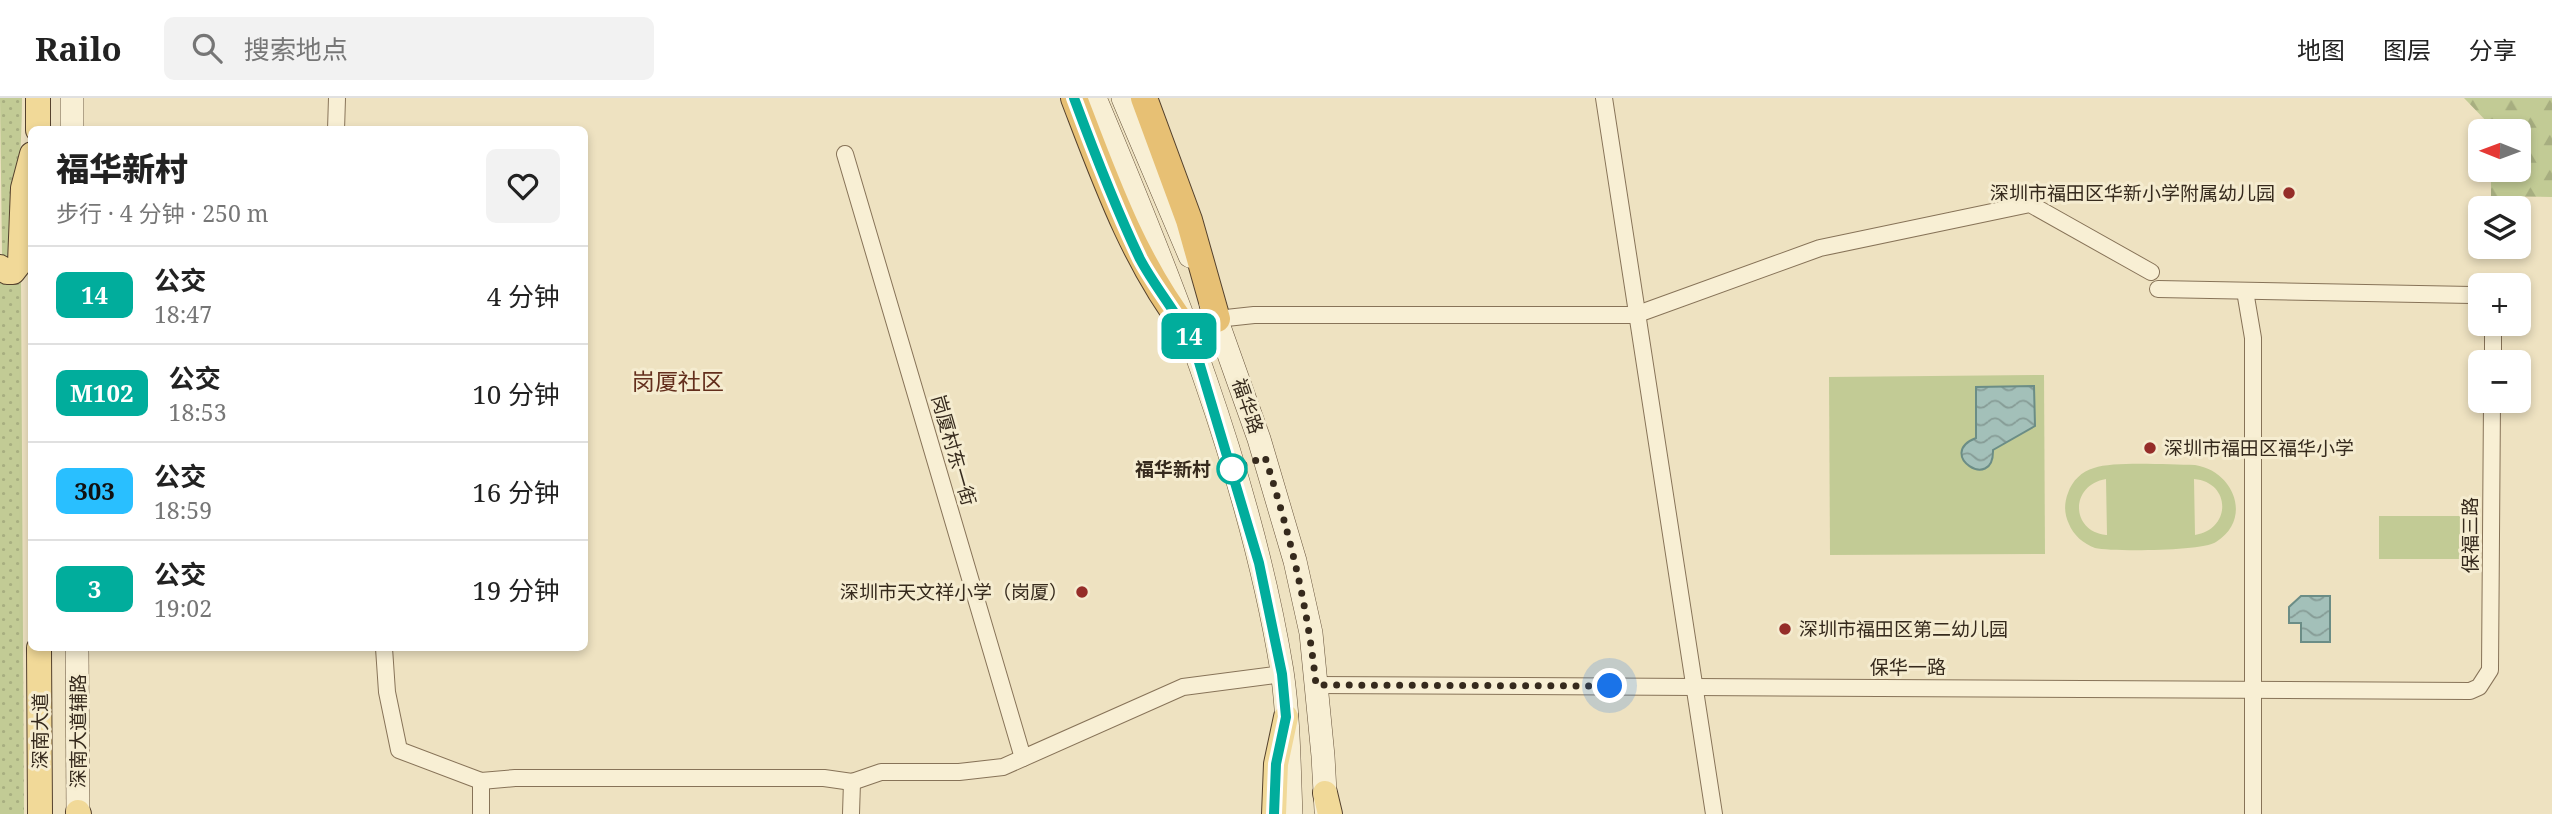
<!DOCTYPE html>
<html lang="zh">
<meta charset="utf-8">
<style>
:root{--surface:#fff;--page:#f2f2f2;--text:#222;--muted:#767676;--line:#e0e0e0}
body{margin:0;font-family:"Noto Serif","Noto Sans SC",serif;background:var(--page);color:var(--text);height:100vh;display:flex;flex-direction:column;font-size:26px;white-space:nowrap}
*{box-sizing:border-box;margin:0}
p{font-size:23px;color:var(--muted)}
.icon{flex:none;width:38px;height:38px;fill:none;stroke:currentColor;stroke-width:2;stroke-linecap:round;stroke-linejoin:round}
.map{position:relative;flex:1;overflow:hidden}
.sheet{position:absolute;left:28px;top:28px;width:560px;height:525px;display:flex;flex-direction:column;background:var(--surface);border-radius:10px;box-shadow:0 4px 10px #0003}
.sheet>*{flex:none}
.badge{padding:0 14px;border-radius:10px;font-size:24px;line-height:46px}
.needle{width:46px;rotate:271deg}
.fabs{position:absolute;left:2468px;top:21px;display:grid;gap:14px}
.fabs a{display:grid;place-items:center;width:63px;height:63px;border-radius:10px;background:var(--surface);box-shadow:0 4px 10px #0003;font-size:35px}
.you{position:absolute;width:35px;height:35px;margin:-18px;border:5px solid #fff;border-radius:50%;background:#1a73e8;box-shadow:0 0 0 10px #1a73e833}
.map>.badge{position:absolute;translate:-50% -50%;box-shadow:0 0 0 4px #fff}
.round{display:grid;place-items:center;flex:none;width:74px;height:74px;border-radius:10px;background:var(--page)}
.summary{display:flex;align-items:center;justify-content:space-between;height:119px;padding:0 28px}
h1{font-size:33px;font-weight:800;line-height:52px}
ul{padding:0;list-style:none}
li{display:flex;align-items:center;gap:21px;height:98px;padding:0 28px;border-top:2px solid var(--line)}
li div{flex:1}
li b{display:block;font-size:26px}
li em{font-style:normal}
li .badge{min-width:77px;font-weight:700;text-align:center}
header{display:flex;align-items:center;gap:42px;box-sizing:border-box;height:98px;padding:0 35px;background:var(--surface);border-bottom:2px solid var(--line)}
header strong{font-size:33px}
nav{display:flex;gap:38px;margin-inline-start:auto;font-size:24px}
.search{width:490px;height:63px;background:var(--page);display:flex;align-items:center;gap:18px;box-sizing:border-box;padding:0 24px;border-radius:10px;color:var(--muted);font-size:26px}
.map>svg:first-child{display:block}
.grass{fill:url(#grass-dots)}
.forest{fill:url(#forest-firs)}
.park{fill:#c2cb95;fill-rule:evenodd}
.water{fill:url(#water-waves);stroke:#6b8d86;stroke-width:2}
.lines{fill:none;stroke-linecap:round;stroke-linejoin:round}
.minor-casing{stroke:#877358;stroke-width:18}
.secondary-casing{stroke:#68543c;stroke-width:24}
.primary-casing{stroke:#54412d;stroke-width:26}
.trunk-casing{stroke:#54412d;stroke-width:28}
.minor{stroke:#f8efd4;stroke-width:16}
.secondary{stroke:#f8efd4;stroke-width:23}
.primary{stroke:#f1d998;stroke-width:24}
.trunk{stroke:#e7c074;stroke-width:26}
.line-casing{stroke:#fff;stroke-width:16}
.line{stroke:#01ad9c;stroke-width:10}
.walk{stroke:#362a1d;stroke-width:7;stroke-dasharray:0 12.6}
.poi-dot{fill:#952d29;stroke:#f5ecd0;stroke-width:2.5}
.stop-dot{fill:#fff;stroke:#01ad9c;stroke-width:3.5}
.labels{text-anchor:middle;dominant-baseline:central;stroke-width:6;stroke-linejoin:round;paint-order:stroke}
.poi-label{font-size:19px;fill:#362a1d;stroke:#f5ecd0;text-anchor:end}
.street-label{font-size:19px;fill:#362a1d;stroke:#f5ecd0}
.stop-label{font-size:19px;font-weight:bold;fill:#362a1d;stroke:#f5ecd0;text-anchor:end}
.quarter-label{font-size:23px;fill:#632e1c;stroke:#f5ecd0}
</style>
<header>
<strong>Railo</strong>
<div class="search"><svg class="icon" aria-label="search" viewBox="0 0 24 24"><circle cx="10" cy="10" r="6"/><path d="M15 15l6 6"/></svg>搜索地点</div>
<nav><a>地图</a><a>图层</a><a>分享</a></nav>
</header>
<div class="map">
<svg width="2552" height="716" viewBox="0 0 2552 716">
<defs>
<pattern id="grass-dots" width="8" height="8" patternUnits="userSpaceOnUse" patternTransform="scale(1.75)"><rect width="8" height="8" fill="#c2cb95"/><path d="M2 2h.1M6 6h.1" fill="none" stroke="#a7ae80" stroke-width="1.8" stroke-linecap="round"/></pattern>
<pattern id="forest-firs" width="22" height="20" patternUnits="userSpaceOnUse" patternTransform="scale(1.75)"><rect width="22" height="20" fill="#c2cb95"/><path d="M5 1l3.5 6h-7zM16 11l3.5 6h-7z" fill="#a7ae80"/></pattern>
<pattern id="water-waves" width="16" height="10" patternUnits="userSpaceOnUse" patternTransform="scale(1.75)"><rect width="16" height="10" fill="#a3c0b9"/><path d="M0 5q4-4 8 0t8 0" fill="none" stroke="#869c96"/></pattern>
</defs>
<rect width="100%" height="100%" fill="#eee2c1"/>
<g class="grass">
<path d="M0 0H22C22 54 16 108 14 161L3 162 2 156Z"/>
<path d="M21 182 24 716H0V184L6 185Z"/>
</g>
<path class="forest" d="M2464 0H2552V99L2491 98V72H2518V33H2491V28Z"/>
<g class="park">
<path d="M2044 277 2045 456 1830 457 1829 279Z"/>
<path d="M2195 367C2234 373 2253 421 2216 444 2203 453 2113 454 2095 450 2084 446 2073 437 2069 426 2064 416 2064 405 2068 395 2072 383 2082 373 2094 370 2115 363 2170 367 2195 367ZM2106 381 2107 437H2106C2070 433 2070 387 2106 381ZM2194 381C2231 384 2232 431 2195 437Z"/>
<rect x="2379" y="418" width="93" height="43"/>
</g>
<g class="water">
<path d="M2034 288 2035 328 1993 352C1994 395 1935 356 1976 340V289Z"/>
<path d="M2301 498H2330V544H2301V525H2289V509Z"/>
</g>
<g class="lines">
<g class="minor-casing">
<g id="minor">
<path d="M1604 0 1714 716"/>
<path d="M336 32 337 0"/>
<path d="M845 56 1023 660"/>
<path d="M2158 191 2472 197 2480 199"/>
<path d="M2245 193 2253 240V716"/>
<path d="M1217 221 1254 217H1635L1820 150 2030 106 2151 174"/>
<path d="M2493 264V226"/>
<path d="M384 550 387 594 399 652 481 683 515 680H824L852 684 881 674H959L1003 669 1183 589 1282 576"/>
<path d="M1316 587 2470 593 2479 589 2490 572 2492 303"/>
<path d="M481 716V683"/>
<path d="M851 716 852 684"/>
</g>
</g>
<g class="secondary-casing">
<g id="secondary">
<path d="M72 0V32"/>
<path d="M1095 0C1172 183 1250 377 1282 573 1289 620 1289 669 1291 716"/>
<path d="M1123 0 1190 158"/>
<path d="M1211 206 1259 341 1295 463 1311 535 1323 658 1326 712"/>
<path d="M77 550 78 716"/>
</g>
</g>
<g class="primary-casing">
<g id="primary">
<path d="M38 32V0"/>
<path d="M0 169 7 174H13L20 165 23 90 32 56"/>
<path d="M39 550 40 716"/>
<path d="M1325 695 1330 716"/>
<path d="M78 714 79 716"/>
<path d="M1274 716 1276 666 1286 619"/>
</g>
</g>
<g class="trunk-casing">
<g id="trunk">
<path d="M1074 0C1105 81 1134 163 1187 232"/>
<path d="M1144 0 1189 122 1217 221"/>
</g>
</g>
<use href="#minor" class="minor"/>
<use href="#secondary" class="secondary"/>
<use href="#primary" class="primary"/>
<use href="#trunk" class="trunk"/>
</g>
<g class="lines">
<g class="line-casing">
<path id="line" d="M1074 0C1094 54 1115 109 1140 161 1157 193 1182 220 1196 254L1259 465 1282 576 1286 619 1276 666 1274 716"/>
</g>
<use href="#line" class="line"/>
<path class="walk" d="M1232 371 1265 359C1289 433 1308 509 1316 587L1610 588"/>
</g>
<g class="poi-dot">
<circle cx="2289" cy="95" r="7"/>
<circle cx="2150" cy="350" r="7"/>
<circle cx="1082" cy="494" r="7"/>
<circle cx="1785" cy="531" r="7"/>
</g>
<circle class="stop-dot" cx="1232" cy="371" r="14"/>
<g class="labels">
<g class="poi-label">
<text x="2275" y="95">深圳市福田区华新小学附属幼儿园</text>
<text x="2164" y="350" text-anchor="start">深圳市福田区福华小学</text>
<text x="1068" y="494">深圳市天文祥小学（岗厦）</text>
<text x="1799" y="531" text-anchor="start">深圳市福田区第二幼儿园</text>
</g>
<g class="street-label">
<text transform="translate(1248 308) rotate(71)">福华路</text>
<text transform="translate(954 352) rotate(74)">岗厦村东一街</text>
<text transform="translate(2470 437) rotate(-90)">保福三路</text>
<text x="1908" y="569">保华一路</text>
<text transform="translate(40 633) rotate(-90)">深南大道</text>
<text transform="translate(78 633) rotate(-90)">深南大道辅路</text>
</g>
<g class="stop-label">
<text x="1211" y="371">福华新村</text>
</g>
<g class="quarter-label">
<text x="678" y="283">岗厦社区</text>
</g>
</g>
</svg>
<div class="fabs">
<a><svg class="needle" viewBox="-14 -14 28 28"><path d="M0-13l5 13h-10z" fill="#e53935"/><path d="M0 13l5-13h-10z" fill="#767676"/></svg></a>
<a><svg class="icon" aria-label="layers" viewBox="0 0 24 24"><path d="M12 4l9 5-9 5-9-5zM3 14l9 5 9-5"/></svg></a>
<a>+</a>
<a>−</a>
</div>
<div class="you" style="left:1610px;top:588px"></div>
<b class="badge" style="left:1189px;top:238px;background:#01ad9c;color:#fff">14</b>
<section class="sheet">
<div class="summary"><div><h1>福华新村</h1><p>步行 · 4 分钟 · 250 m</p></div><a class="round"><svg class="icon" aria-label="heart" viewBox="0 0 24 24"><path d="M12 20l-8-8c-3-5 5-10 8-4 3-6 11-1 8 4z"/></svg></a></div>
<ul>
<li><span class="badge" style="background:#01ad9c;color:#fff">14</span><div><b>公交</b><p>18:47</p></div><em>4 分钟</em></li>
<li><span class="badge" style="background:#01ad9c;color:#fff">M102</span><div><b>公交</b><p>18:53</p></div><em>10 分钟</em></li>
<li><span class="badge" style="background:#29bfff;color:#111">303</span><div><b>公交</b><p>18:59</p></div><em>16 分钟</em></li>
<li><span class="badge" style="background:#01ad9c;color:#fff">3</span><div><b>公交</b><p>19:02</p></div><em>19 分钟</em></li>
</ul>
</section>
</div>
